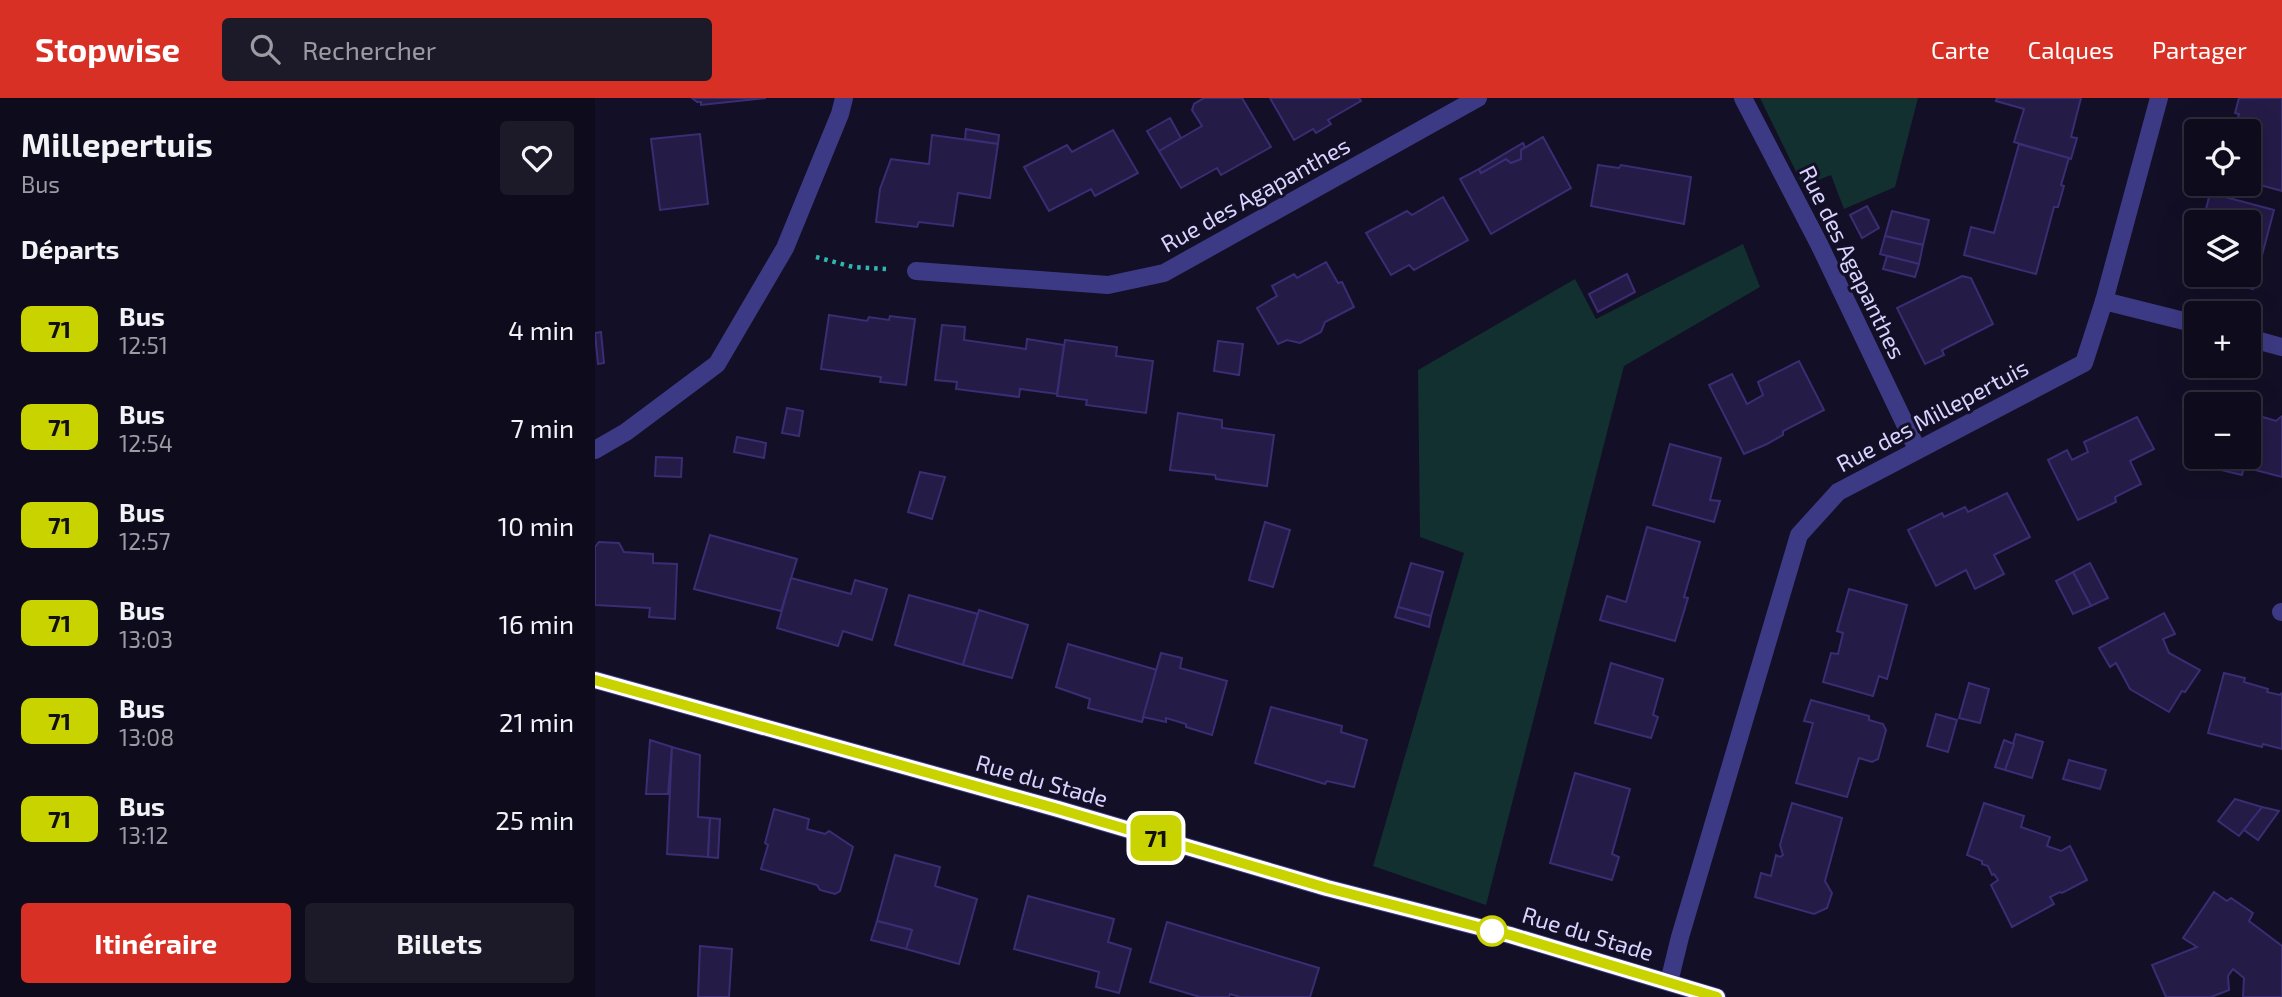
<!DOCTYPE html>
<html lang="fr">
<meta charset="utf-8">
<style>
:root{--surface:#0e0b1c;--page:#1c1929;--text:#f1f3f6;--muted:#9b9ba3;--line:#2e2b3b;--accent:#d93025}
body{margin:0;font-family:"Exo 2",sans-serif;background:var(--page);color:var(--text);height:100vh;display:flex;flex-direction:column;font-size:26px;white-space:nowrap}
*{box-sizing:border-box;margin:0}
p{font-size:23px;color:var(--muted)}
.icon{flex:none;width:38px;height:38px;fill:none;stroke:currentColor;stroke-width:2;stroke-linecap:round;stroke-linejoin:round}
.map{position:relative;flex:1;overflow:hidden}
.side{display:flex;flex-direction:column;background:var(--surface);width:595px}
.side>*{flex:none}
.badge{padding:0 14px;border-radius:10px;font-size:24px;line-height:46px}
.buttons{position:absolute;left:1589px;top:21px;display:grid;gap:14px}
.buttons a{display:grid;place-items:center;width:77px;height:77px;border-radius:7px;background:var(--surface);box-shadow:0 7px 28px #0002,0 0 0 2px var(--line);font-size:35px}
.map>.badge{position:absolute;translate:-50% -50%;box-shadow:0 0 0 4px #fff}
h2{padding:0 21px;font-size:26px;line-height:63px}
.round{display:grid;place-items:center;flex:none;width:74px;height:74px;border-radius:7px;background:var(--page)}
.headline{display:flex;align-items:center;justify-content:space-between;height:119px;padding:0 21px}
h1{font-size:33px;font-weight:700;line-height:52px}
.button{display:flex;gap:14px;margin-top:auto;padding:14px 21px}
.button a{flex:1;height:80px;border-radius:7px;background:var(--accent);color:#fff;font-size:28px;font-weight:700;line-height:80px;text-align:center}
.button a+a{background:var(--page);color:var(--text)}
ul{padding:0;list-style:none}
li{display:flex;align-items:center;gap:21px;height:98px;padding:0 21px}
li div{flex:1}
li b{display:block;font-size:26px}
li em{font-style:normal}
li .badge{min-width:77px;font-weight:700;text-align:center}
header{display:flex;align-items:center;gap:42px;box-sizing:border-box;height:98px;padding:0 35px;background:var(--accent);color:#fff}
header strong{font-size:33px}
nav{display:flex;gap:38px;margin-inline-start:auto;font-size:24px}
.search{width:490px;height:63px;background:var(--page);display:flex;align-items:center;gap:18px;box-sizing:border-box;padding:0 24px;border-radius:7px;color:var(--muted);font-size:26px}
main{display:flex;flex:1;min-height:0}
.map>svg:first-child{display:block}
.green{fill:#12302f}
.building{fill:#241b47;stroke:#3b2d73;stroke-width:2}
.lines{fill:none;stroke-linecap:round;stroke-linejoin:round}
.path{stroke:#2fb8b0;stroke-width:4.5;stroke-dasharray:3.5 5;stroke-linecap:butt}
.minor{stroke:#3d3a85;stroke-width:18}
.line-casing{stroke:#fff;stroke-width:16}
.line{stroke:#c8d300;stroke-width:10}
.stop-dot{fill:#fff;stroke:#c8d300;stroke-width:3.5}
.labels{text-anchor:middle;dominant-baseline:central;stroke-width:6;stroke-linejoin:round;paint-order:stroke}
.street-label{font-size:23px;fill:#d9d4ff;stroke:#130f26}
</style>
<header>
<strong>Stopwise</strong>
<div class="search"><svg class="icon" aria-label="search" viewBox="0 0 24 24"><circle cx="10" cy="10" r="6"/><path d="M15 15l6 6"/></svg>Rechercher</div>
<nav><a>Carte</a><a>Calques</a><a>Partager</a></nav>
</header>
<main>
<section class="side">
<div class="headline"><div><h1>Millepertuis</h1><p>Bus</p></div><a class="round"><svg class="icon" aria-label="heart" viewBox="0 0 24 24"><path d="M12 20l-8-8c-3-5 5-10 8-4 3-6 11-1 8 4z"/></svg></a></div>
<h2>Départs</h2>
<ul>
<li><span class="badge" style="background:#c8d300;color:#111">71</span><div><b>Bus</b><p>12:51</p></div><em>4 min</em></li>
<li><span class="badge" style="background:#c8d300;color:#111">71</span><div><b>Bus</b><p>12:54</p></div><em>7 min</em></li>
<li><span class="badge" style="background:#c8d300;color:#111">71</span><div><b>Bus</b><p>12:57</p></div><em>10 min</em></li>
<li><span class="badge" style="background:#c8d300;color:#111">71</span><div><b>Bus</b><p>13:03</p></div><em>16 min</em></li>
<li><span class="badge" style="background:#c8d300;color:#111">71</span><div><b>Bus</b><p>13:08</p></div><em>21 min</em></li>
<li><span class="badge" style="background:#c8d300;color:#111">71</span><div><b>Bus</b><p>13:12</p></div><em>25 min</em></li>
</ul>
<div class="button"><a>Itinéraire</a><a>Billets</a></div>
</section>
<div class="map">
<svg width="1687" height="899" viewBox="0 0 1687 899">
<rect width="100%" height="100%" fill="#130f26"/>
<g class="green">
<path d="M1165 0H1323L1300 89 1249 111 1236 77 1208 88Z"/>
<path d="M1148 146 1165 189 1029 268 891 807 778 768 869 455 825 439 823 272 980 181 1001 221Z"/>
</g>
<g class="building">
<path d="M97 0H171L106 7V4H102Z"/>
<path d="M609 0H647L676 49 626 77 622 70 586 90 564 53 607 28 597 12 599 6Z"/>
<path d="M675 0H764L766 3 733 22 736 26 721 35 718 31 699 42Z"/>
<path d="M1402 0H1486L1476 39 1482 40 1476 61 1419 44 1429 11 1401 3Z"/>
<path d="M1644 0H1687V93L1654 84V33H1639L1644 16 1640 15Z"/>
<path d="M575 20 586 40 564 53 552 33Z"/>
<path d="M371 31 404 37 403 46 370 41Z"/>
<path d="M518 32 543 75 500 98 496 91 454 113 429 69 472 47 477 54Z"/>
<path d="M105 36 113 106 65 112 56 41Z"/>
<path d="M337 37 403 46 395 100 363 95 358 128 324 124 322 129 281 124 285 91 296 61 334 66Z"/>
<path d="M948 39 976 90 896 136 865 81 884 71 886 75 911 61 916 65 926 61V52Z"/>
<path d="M928 45 930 49 926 52V61L916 65 911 61 886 75 884 71Z"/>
<path d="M1424 46 1474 60 1466 87 1469 88 1463 109H1459L1441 176 1369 157 1376 129 1399 135Z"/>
<path d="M1003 67 1024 70 1026 67 1096 79 1089 126 996 108Z"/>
<path d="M1615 95 1679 112 1658 191 1600 177 1601 174V177H1654V124H1614L1617 116 1610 115Z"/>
<path d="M848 99 873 142 819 172 814 167 796 177 771 135 812 113 817 117Z"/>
<path d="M1272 108 1284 130 1267 140 1255 117Z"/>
<path d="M1297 113 1334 122 1328 147 1290 138Z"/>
<path d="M1290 138 1328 147 1324 166 1285 156Z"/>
<path d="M1292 158 1324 166 1320 179 1288 171Z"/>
<path d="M731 164 743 185 747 184 759 209 730 224 726 234 705 245 692 242 683 246 662 210 682 198 677 188 699 176 702 180Z"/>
<path d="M1032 176 1040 194 1003 214 994 196Z"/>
<path d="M1367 178 1376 180 1398 226 1347 252 1349 257 1330 266 1302 210Z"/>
<path d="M234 217 272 223 274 219 294 222 295 218 320 221 311 287 285 284 286 279 226 271Z"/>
<path d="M347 227 370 229 369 242 431 251 432 241 469 247 462 296 425 291 424 299 361 291 362 284 340 282Z"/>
<path d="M6 234 9 265 3 266 0 235Z"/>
<path d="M470 242 522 249 521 258 558 263 551 315 491 307 492 302 462 298Z"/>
<path d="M623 243 648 246 644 277 619 273Z"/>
<path d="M1204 263 1229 312 1188 333V337L1172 346 1149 356 1114 287 1137 276 1152 306 1168 297 1163 284Z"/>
<path d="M192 310 208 313 204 338 187 335Z"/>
<path d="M583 315 627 322V330L679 337 672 388 621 381 620 377 575 372Z"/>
<path d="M1661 317 1681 323 1687 318V379L1649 369 1647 377 1626 372V367L1600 360 1601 356V359H1654V320L1660 321Z"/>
<path d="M1542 319 1559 351 1535 363 1546 386 1520 399 1521 404 1483 422 1453 362 1472 352 1477 362 1493 354 1489 344Z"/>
<path d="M142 339 171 345 169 360 139 354Z"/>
<path d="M1075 346 1126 360 1115 402 1125 403 1119 424 1058 407Z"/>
<path d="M61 359 87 360 86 379 60 378Z"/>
<path d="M325 374 350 379 337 421 313 414Z"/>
<path d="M1412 395 1435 439 1399 457 1409 476 1380 491 1371 472 1341 488 1313 432 1347 415 1349 419 1370 409 1373 414Z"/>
<path d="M670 424 695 432 678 489 654 482Z"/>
<path d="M1052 429 1105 444 1089 499 1093 500 1080 543 1005 522 1012 498 1031 504Z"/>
<path d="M115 437 202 461 186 513 99 491Z"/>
<path d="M4 444 24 445 29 454 58 456V465L82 466 80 521 54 519 55 510 0 507V449Z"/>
<path d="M816 465 848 474 836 518 803 509Z"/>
<path d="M1495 465 1513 500 1496 508 1478 474Z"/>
<path d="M1478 474 1496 508 1478 516 1461 483Z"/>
<path d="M196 480 256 496 260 482 292 491 277 542 248 533 243 548 182 530Z"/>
<path d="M1254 491 1312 507 1292 581 1284 578 1278 598 1228 584 1236 555 1243 556 1248 535 1242 533Z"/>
<path d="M314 497 383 516 368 567 300 547Z"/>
<path d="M803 509 836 518 834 529 800 519Z"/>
<path d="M384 512 433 527 417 580 368 567Z"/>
<path d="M1569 515 1580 536 1568 541 1574 555 1605 572 1590 594 1587 593 1574 614 1535 591 1521 565 1515 569 1504 550Z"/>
<path d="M473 546 562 572 547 624 493 610 495 601 461 589Z"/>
<path d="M566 555 587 560 585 570 632 583 617 637 591 629V626L571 620V624L548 619Z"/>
<path d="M1016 565 1068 581 1058 617 1063 619 1056 640 1000 625Z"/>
<path d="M1629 575 1650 580 1649 584 1673 591 1672 594 1685 597 1687 595V651L1668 646 1667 649 1613 635Z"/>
<path d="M1374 585 1394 591 1385 625 1364 620Z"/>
<path d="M1216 602 1274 618V622L1288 626 1291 632 1283 661 1277 664 1264 660 1252 699 1201 685 1218 625 1209 623Z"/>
<path d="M676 609 747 628 746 634 772 642 759 689 732 683 730 686 660 665Z"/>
<path d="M1341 616 1362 622 1353 654 1332 648Z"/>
<path d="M1421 636 1448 644 1437 680 1410 672Z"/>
<path d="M55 642 77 649 73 696H51Z"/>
<path d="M1409 642 1419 646 1410 672 1400 669Z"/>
<path d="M77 649 105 657 103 719 115 720 113 759 72 756Z"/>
<path d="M1474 662 1511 672 1505 691 1468 681Z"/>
<path d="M980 675 1035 691 1017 756 1024 759 1017 782 955 765Z"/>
<path d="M1640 701 1667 709 1644 738 1623 723Z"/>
<path d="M1197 705 1247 720 1230 783 1237 795 1232 810 1219 816 1160 799 1166 775 1176 778 1181 757 1185 759 1188 757 1185 747Z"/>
<path d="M1389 705 1429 718 1426 729 1455 739 1452 748 1466 753 1475 748 1492 782 1467 795 1465 794 1455 799 1459 806 1417 829 1396 787 1403 782 1399 776 1397 777 1393 768 1387 766V763L1372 757Z"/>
<path d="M1667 709 1684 713 1663 742 1649 732Z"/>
<path d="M179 711 214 721 212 731 230 736 234 733 258 749 245 793 240 796 225 792 222 787 166 771 173 747 170 745Z"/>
<path d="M115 720 125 721 123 760 113 759Z"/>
<path d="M300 757 345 769 340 788 382 801 364 866 311 851 317 832 282 823Z"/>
<path d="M1619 794 1632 803 1636 800 1658 815 1654 823 1687 848V899H1648L1649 880 1638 871 1633 878 1634 892 1616 899H1571L1557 867 1602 849 1588 840Z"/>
<path d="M433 798 519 821 513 844 536 851 524 895 501 889 504 874 419 851Z"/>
<path d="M282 823 317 832 311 851 276 842Z"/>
<path d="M572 824 724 870 715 899H645L635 896 634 899H605L555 884Z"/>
<path d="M105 848 137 851 134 899H103Z"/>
</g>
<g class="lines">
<path class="path" d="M221 159 258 169 291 171"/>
<g class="minor">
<path d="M1148 0 1224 146 1322 351"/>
<path d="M321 173 513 187 569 175 883 0"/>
<path d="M1509 203 1601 226"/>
<path d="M1654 240 1687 249"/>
<path d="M0 352 31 334 122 266 190 150 245 16 249 0"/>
<path d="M1686 514H1687"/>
<path d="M0 582 463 711 732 790 915 837 1122 899"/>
<path d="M1074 884 1085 839 1204 437 1243 394 1489 265 1509 203 1564 0"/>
</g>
</g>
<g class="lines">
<g class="line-casing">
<path id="line" d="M0 582 463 711 732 790 915 837 1122 899"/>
</g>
<use href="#line" class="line"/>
</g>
<circle class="stop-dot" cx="897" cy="833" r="14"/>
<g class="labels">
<g class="street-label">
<text transform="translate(660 96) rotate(-29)">Rue des Agapanthes</text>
<text transform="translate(1258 164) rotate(64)">Rue des Agapanthes</text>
<text transform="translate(1337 317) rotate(-28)">Rue des Millepertuis</text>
<text transform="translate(447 682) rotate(16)">Rue du Stade</text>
<text transform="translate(993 835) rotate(17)">Rue du Stade</text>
</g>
</g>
</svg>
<div class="buttons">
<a><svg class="icon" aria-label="locate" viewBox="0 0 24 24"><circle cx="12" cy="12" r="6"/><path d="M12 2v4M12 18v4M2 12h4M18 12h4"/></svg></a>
<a><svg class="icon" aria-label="layers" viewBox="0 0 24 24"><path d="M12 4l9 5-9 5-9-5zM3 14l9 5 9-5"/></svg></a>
<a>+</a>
<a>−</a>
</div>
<b class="badge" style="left:561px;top:740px;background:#c8d300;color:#111">71</b>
</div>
</main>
